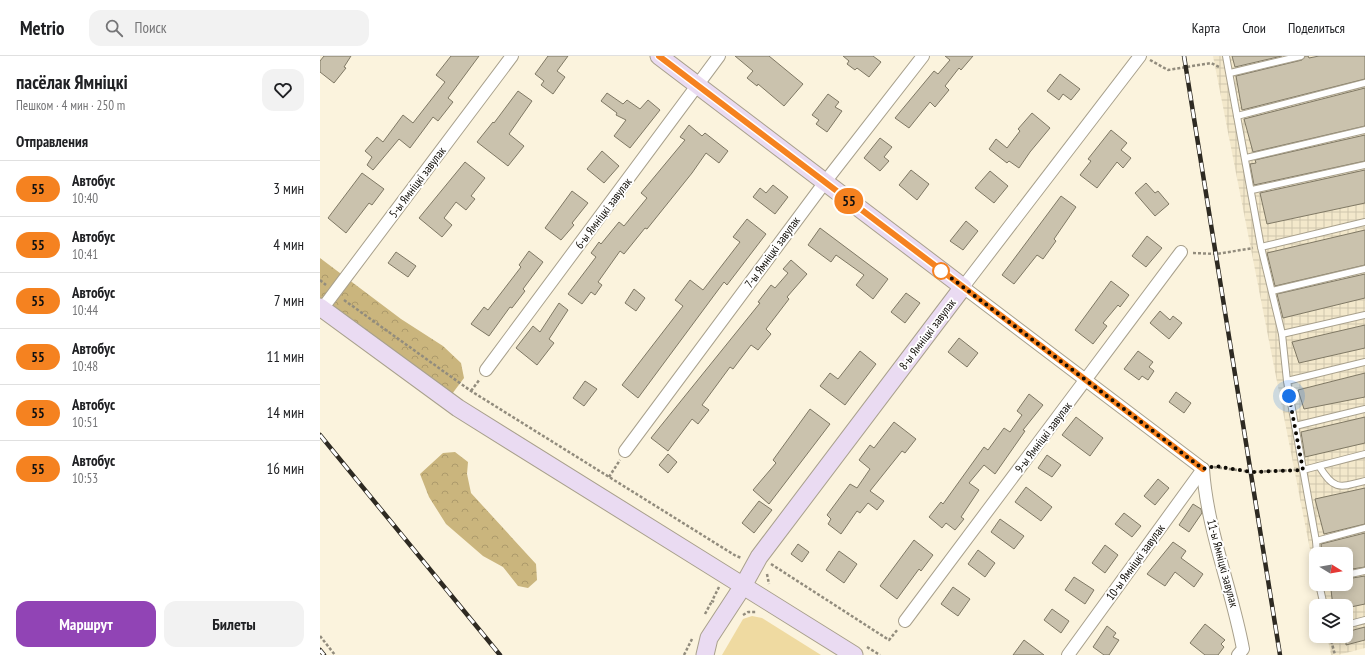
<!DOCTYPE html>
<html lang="ru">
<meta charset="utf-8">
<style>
:root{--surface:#fff;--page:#f2f2f2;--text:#202124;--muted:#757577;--line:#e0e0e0;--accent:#9144b5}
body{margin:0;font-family:"PT Sans Narrow",sans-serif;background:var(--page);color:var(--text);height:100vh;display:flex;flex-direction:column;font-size:15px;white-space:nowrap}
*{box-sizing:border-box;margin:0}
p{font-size:13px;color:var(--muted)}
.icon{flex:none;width:22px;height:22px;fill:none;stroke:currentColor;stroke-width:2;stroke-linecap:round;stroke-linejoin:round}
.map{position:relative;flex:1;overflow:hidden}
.side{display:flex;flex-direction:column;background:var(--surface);width:320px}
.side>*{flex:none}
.badge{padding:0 8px;border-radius:13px;font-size:14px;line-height:26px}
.needle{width:26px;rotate:101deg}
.buttons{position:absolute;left:989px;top:491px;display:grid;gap:8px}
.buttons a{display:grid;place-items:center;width:44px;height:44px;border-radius:8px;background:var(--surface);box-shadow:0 2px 10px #0003;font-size:20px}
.you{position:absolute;width:20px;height:20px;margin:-10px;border:3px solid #fff;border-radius:50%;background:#1a73e8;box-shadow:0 0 0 6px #1a73e833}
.map>.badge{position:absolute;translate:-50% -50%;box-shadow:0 0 0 2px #fff}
h2{padding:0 16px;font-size:15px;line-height:36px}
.round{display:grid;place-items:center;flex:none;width:42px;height:42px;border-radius:12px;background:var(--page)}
.overview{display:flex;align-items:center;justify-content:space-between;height:68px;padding:0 16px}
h1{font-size:19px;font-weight:800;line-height:30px}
.action{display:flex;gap:8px;margin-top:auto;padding:8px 16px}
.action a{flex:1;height:46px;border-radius:12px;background:var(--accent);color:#fff;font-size:16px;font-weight:800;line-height:46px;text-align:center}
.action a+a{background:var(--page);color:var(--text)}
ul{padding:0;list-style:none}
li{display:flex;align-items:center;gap:12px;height:56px;padding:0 16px;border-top:1px solid var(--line)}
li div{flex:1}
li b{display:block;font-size:15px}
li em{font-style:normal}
li .badge{min-width:44px;font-weight:700;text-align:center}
header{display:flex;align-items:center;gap:24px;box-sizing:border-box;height:56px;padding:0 20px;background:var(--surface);border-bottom:1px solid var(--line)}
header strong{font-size:19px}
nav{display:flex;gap:22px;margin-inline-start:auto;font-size:14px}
.search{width:280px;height:36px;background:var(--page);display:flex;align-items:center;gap:10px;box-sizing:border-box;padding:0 14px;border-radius:12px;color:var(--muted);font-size:15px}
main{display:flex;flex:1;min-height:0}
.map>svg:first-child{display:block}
.industrial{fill:url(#industrial-grid)}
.grass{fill:#efdaa1}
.forest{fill:url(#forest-crowns)}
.building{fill:#cac2ad;stroke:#7f7864}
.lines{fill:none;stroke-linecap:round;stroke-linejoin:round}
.service-casing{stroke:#a8a08c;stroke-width:8}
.minor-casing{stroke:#a8a08c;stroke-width:14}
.secondary-casing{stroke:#a8a08c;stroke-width:19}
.path{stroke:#928c7d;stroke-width:2.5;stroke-dasharray:3 2;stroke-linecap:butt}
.service{stroke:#fff;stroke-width:6}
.minor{stroke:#fff;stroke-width:12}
.secondary{stroke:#eadbf2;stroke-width:17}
.rail-casing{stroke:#2e2a22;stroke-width:4.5}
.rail{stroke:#fff;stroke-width:3;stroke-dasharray:9;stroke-linecap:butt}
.line-casing{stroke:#fff;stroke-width:9}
.line{stroke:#f58220;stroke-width:6}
.walk{stroke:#0e0b05;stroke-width:4;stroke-dasharray:0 7.2}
.stop-dot{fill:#fff;stroke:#f58220;stroke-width:2}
.labels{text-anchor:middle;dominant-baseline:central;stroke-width:4;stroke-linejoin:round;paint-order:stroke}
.street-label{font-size:12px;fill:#0e0b05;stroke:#fff}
</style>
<header>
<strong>Metrio</strong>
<div class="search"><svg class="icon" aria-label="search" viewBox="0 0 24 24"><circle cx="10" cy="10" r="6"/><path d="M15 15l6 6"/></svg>Поиск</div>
<nav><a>Карта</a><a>Слои</a><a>Поделиться</a></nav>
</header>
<main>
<section class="side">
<div class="overview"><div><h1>пасёлак Ямніцкі</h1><p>Пешком · 4 мин · 250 m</p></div><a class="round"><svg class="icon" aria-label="heart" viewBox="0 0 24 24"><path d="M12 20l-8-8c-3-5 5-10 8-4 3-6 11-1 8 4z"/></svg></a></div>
<h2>Отправления</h2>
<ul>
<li><span class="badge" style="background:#f58220;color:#111">55</span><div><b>Автобус</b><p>10:40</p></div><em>3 мин</em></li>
<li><span class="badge" style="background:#f58220;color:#111">55</span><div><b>Автобус</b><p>10:41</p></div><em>4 мин</em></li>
<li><span class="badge" style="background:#f58220;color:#111">55</span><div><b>Автобус</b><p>10:44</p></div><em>7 мин</em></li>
<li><span class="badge" style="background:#f58220;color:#111">55</span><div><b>Автобус</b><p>10:48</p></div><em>11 мин</em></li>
<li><span class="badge" style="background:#f58220;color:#111">55</span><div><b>Автобус</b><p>10:51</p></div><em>14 мин</em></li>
<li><span class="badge" style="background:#f58220;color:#111">55</span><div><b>Автобус</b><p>10:53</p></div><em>16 мин</em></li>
</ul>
<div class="action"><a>Маршрут</a><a>Билеты</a></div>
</section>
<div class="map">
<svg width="1045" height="599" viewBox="0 0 1045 599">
<defs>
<pattern id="industrial-grid" width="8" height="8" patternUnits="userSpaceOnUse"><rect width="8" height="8" fill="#f3e8cb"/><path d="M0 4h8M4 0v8" fill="none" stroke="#cfc6ad"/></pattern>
<pattern id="forest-crowns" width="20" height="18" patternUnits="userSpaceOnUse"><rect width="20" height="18" fill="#cab57d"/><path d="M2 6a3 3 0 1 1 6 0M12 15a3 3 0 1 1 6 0" fill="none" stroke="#ac9a6b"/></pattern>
</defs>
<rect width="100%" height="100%" fill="#fbf3dd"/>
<path class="industrial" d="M893 0H1045V592L1018 599H1011L1007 580H1026V550H1001L997 528H1026V498H996V524Z"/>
<path class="grass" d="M432 560 442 562 501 599H402L423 563Z"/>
<g class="forest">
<path d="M0 202 81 263 123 290 141 307 144 322 132 338 0 249Z"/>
<path d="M135 396 148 406 147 418 151 437 216 508 217 524 208 532 198 530 183 511 163 500 126 468 109 441 100 418 123 397Z"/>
</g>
<g class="building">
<path d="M4 0H31L24 11 26 12 14 27 0 16V5Z"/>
<path d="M131 0H159L128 42 133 46 118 65 113 61 90 92 79 83 53 114 47 109 52 101 45 95 57 81 63 86 83 59 93 67 125 26 116 19Z"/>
<path d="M228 0H248L237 15 245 21 233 38 221 29 224 25 215 18Z"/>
<path d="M415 0H449L483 28 464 50 438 28 437 30 427 22 433 15Z"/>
<path d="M523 0H553L561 6 549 21 537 12 535 14 527 8 529 5Z"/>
<path d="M625 0H653L641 14 639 12 625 30 629 34 615 51 610 46 589 72 575 62 614 15 618 18 630 4Z"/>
<path d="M912 0H962L915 11Z"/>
<path d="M985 0H988L989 2 999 0H1045V23L922 54 916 20 982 4Z"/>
<path d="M740 18 760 33 751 44 743 38 739 44 727 35Z"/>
<path d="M1045 32V70L933 96 924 63Z"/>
<path d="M198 35 212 45 189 78 204 90 188 110 157 86 173 66 174 67Z"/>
<path d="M287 37 303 48 307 44 320 53 328 44 340 54 310 92 294 80 306 64 296 59 297 57 281 45Z"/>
<path d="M508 38 519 46 515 51 522 55 507 76 496 68 499 64 492 59Z"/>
<path d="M712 57 730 72 710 96 699 112 689 105 687 107 669 93 676 83 687 92 700 75 698 73Z"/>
<path d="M369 69 382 80 385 77 408 95 399 107 386 97 372 117 327 173 325 172 304 198 300 195 278 226 282 229 275 239 271 236 262 248 248 238 276 201 271 197 279 186 281 188 299 166 304 170 327 142 321 137 365 84 360 81Z"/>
<path d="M791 74 807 87 801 94 811 102 803 112 797 106 777 132 760 119 771 105 768 103Z"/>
<path d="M1045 79V105L934 129 930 108 936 107 935 104Z"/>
<path d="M560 82 572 91 564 101 569 105 560 115 544 102Z"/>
<path d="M282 95 299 110 284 127 267 113Z"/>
<path d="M145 106 165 122 151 140 155 143 146 154 136 146 124 162 132 169 122 181 99 162Z"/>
<path d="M591 114 609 128 597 144 579 129Z"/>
<path d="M1045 114V147L947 168 940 137Z"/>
<path d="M670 115 688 130 674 147 655 132Z"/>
<path d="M42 117 64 133 52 149 49 147 26 177 8 162Z"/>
<path d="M826 127 835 137 838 135 849 148 835 160 815 137Z"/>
<path d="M453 129 468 141 455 158 433 141 440 132 446 137Z"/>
<path d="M252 135 268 147 252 167 254 169 241 184 225 172Z"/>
<path d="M741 140 756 151 734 183 736 185 723 203 717 199 694 228 682 219Z"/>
<path d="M427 163 446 178 407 229 404 226 318 342 302 329 363 250 355 244 370 224 383 234 420 186 413 181Z"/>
<path d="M646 165 658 175 643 194 630 185Z"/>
<path d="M500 172 568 223 553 243 536 229 544 219 516 199 511 206 488 189Z"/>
<path d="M1045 174V209L955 230 947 197Z"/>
<path d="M827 180 842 192 826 211 812 200Z"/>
<path d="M209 195 223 206 203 233 205 235 192 252 190 251 169 280 151 268 164 251 168 254 201 211 199 209Z"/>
<path d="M76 196 96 210 88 221 68 207Z"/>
<path d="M471 204 487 218 467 241 469 243 446 273 451 278 438 294 431 289 413 313 410 311 382 349 389 354 378 368 372 363 348 395 331 382 440 247 438 246 451 229 455 232 468 217 463 213Z"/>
<path d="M1045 218V242L963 262 957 238Z"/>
<path d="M791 225 809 239 800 251 798 249 783 267 787 270 773 288 755 274Z"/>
<path d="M314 233 325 242 316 255 305 247Z"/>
<path d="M586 237 600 247 585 267 571 256Z"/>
<path d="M239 247 248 254 229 283 234 287 217 309 196 292 213 270 220 276Z"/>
<path d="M840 255 850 264 853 260 862 267 849 283 830 267Z"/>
<path d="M1045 269V292L979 307 972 286Z"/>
<path d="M639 282 658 297 647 311 628 296Z"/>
<path d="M540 295 556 308 525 349 500 330 510 317 518 323Z"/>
<path d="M818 295 833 306 829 311 834 315 828 324 822 320 819 324 804 313Z"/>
<path d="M1045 317V341L984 353 978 334Z"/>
<path d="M265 325 277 333 264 350 253 342Z"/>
<path d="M856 336 871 347 864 357 849 346Z"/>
<path d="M709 338 723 349 703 374 705 375 675 418 664 409 649 427 659 434 641 461 644 463 635 474 626 467 622 472 609 461 621 446 623 448 664 391 668 394 684 372 690 376 702 359 697 355Z"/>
<path d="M490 353 510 368 449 448 433 434 456 407 453 404Z"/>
<path d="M756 361 783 382 770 400 742 379Z"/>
<path d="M1045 361V387L985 401 981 376Z"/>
<path d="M574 366 596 383 585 397 582 395 550 435 564 445 557 454 548 447 540 457 537 455 521 478 508 468 511 463 507 459 530 428 537 432 550 413 539 404 550 389 554 392Z"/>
<path d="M348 398 357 406 348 417 339 409Z"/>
<path d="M727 399 741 409 732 421 718 412Z"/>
<path d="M838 423 849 432 835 449 824 440Z"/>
<path d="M706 431 732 451 721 465 695 446Z"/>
<path d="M1045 432V468L1004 478 995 443Z"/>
<path d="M439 445 452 454 434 477 422 467Z"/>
<path d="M873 448 881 453 882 457 869 476 859 469Z"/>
<path d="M804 457 821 470 812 481 795 468Z"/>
<path d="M680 463 704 480 694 493 671 476Z"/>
<path d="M1045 477V511L1026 514V498H1002L1001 488Z"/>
<path d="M594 484 613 499 601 515 599 513 577 543 560 530Z"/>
<path d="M853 486 866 495 861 502 883 518 874 531 855 516 845 530 827 518Z"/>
<path d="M478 488 489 496 482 506 471 498Z"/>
<path d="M785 489 798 499 785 517 772 507Z"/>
<path d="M658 494 675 507 665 521 648 508Z"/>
<path d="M519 495 537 508 524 527 506 514Z"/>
<path d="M1045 520V548L1026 552V550H1013L1011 534 1026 530V523Z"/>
<path d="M754 521 774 534 765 548 745 534Z"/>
<path d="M633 531 650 543 638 560 621 548Z"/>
<path d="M732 553 749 565 741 577 724 564Z"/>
<path d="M885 568 905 584 901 588 904 591 898 599H885L870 587Z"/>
<path d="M787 570 796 577 793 581 799 584 789 599H784L773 591Z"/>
<path d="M1045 571V584L1026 589V576Z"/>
<path d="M704 584 724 599H693Z"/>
</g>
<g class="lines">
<g class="service-casing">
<g id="service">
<path d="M906 0 941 191 962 278 967 325 996 485 997 498"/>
<path d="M910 17 981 0"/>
<path d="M917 60 1045 27"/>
<path d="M926 102 1045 74"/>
<path d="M932 134 1045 109"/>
<path d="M941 191 1045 166"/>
<path d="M952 235 1045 213"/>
<path d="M962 278 1045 259"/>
<path d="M967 325 1045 306"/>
<path d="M975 370 1045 353"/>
<path d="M999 410C1014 434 1018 432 1045 425"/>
<path d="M983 414 1045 398"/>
<path d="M996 485 1045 472"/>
<path d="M1026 519 1045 515"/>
<path d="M999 528 1004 550"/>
<path d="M1026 569 1045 564"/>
</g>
</g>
<g class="minor-casing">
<g id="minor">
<path d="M820 0 643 231 883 413"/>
<path d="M2 253 192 0"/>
<path d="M166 314 399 0"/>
<path d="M305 395 505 126 603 0"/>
<path d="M883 413C887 474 912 533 923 593L918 599"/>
<path d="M585 565 861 196"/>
<path d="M748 599 883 413"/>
</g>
</g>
<g class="secondary-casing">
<g id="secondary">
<path d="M339 0 643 231 439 501 423 530 389 582 385 599"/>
<path d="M0 251 138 352 534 599"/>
</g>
</g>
<g class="path">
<path d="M830 4 848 14 891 7 899 11"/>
<path d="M873 197 897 198 933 192"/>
<path d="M0 224 6 229"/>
<path d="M24 244 151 335 416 500 422 502"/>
<path d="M151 335 160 323"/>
<path d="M894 411 932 416 975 414"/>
<path d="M289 421 300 404"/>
<path d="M451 508 569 584 578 573"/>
<path d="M447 518 449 528"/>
<path d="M394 546 392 545 399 531"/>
<path d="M385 558 392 545"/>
<path d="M423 559 428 556H437"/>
<path d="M0 580 15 599"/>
<path d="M1010 580 1015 599"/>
<path d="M547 591 560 599"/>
<path d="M364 599 372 583"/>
</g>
<use href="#service" class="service"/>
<use href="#minor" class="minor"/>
<use href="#secondary" class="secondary"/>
<g class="rail-casing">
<g id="rail">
<path d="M864 0 960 599"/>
<path d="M0 379 180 599"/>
<path d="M0 594 4 599"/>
</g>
</g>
<use href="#rail" class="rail"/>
</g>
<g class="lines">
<g class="line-casing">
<path id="line" d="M339 0 883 413"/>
</g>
<use href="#line" class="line"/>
<path class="walk" d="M621 215 618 212 883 413 895 410 932 416 983 414 969 340"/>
</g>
<circle class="stop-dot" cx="621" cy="215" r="8"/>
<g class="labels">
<g class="street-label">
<text transform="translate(97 126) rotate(-53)">5-ы Ямніцкі завулак</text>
<text transform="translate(283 157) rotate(-53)">6-ы Ямніцкі завулак</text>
<text transform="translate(452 196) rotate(-54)">7-ы Ямніцкі завулак</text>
<text transform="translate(607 278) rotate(-53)">8-ы Ямніцкі завулак</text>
<text transform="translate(723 381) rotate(-53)">9-ы Ямніцкі завулак</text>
<text transform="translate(815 506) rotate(-54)">10-ы Ямніцкі завулак</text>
<text transform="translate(903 507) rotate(75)">11-ы Ямніцкі завулак</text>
</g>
</g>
</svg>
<div class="buttons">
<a><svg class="needle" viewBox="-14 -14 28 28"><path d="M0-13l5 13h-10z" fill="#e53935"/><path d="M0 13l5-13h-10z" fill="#757577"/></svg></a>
<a><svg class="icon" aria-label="layers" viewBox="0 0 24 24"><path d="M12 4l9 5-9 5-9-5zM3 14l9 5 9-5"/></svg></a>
</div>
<div class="you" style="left:969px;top:340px"></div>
<b class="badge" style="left:529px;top:145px;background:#f58220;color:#111">55</b>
</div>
</main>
